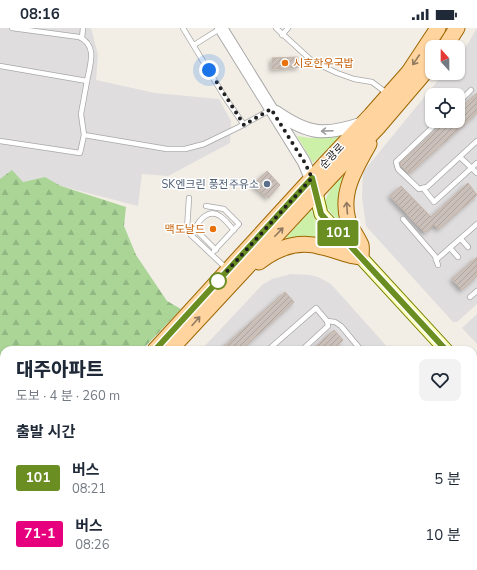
<!DOCTYPE html>
<html lang="ko">
<meta charset="utf-8">
<style>
:root{--surface:#fff;--page:#f2f2f3;--text:#1f2937;--muted:#747a83}
body{margin:0;font-family:"Nunito Sans","Noto Sans KR",sans-serif;background:var(--page);color:var(--text);height:100vh;display:flex;flex-direction:column;font-size:15px;white-space:nowrap}
*{box-sizing:border-box;margin:0}
p{font-size:13px;color:var(--muted)}
.icon{flex:none;width:22px;height:22px;fill:none;stroke:currentColor;stroke-width:2;stroke-linecap:round;stroke-linejoin:round}
.map{position:relative;flex:1;overflow:hidden}
.panel{position:absolute;left:0px;top:318px;width:477px;height:224px;display:flex;flex-direction:column;background:var(--surface);border-radius:12px 12px 0 0;box-shadow:0 1px 3px #0004}
.panel>*{flex:none}
.badge{padding:0 8px;border-radius:3px;font-size:14px;line-height:26px}
.needle{width:26px;rotate:339deg}
.buttons{position:absolute;left:425px;top:12px;display:grid;gap:8px}
.buttons a{display:grid;place-items:center;width:40px;height:40px;border-radius:8px;background:var(--surface);box-shadow:0 1px 3px #0004;font-size:20px}
.you{position:absolute;width:20px;height:20px;margin:-10px;border:3px solid #fff;border-radius:50%;background:#1a73e8;box-shadow:0 0 0 6px #1a73e833}
.map>.badge{position:absolute;translate:-50% -50%;box-shadow:0 0 0 2px #fff}
h2{padding:0 16px;font-size:15px;line-height:36px}
.round{display:grid;place-items:center;flex:none;width:42px;height:42px;border-radius:8px;background:var(--page)}
.headline{display:flex;align-items:center;justify-content:space-between;height:68px;padding:0 16px}
h1{font-size:19px;font-weight:800;line-height:30px}
ul{padding:0;list-style:none}
li{display:flex;align-items:center;gap:12px;height:56px;padding:0 16px}
li div{flex:1}
li b{display:block;font-size:15px}
li em{font-style:normal}
li .badge{min-width:44px;font-weight:700;text-align:center}
.status{display:flex;justify-content:space-between;align-items:center;height:28px;padding:0 20px;background:var(--surface);direction:ltr}
.status svg{height:11px;fill:currentColor}
.map>svg:first-child{display:block}
.residential{fill:#dfdddd;fill-rule:evenodd}
.grass{fill:#cdf0a8}
.forest{fill:url(#forest-firs)}
.building{fill:url(#building-hatch);stroke:#c5b4a7;filter:url(#shadow)}
.lines{fill:none;stroke-linecap:round;stroke-linejoin:round}
.service-casing{stroke:#a8a8a8;stroke-width:6}
.minor-casing{stroke:#a8a8a8;stroke-width:11}
.tertiary-casing{stroke:#a8a8a8;stroke-width:14}
.secondary-casing{stroke:#737f00;stroke-width:15}
.primary-casing{stroke:#9d6600;stroke-width:17}
.service{stroke:#fff;stroke-width:4.5}
.minor{stroke:#fff;stroke-width:9}
.tertiary{stroke:#fff;stroke-width:12}
.secondary{stroke:#fdffb7;stroke-width:13}
.primary{stroke:#ffd49e;stroke-width:15}
.oneway{stroke:#907a60}
.oneway2{stroke:#9b9b9b}
.line-casing{stroke:#fff;stroke-width:9}
.line{stroke:#6b8e23;stroke-width:6}
.walk{stroke:#212121;stroke-width:4;stroke-dasharray:0 7.2}
.food-dot{fill:#e8710a;stroke:#fff;stroke-width:1.5}
.service-dot{fill:#5c6f8a;stroke:#fff;stroke-width:1.5}
.stop-dot{fill:#fff;stroke:#6b8e23;stroke-width:2}
.labels{text-anchor:middle;dominant-baseline:central;stroke-width:3;stroke-linejoin:round;paint-order:stroke}
.food-label{font-size:11px;fill:#c56008;stroke:#fff;text-anchor:start}
.street-label{font-size:11px;fill:#212121;stroke:#fff}
.service-label{font-size:11px;fill:#4e5e75;stroke:#fff;text-anchor:end}
</style>
<div class="status"><b>08:16</b><svg viewBox="0 0 49 12"><path d="M0 12V9h3v3zM5 12V6h3v6zM10 12V3h3v9zM15 12V0h3v12zM26 1h20v11H26zM47 4h2v5h-2z"/></svg></div>
<div class="map">
<svg width="477" height="542" viewBox="0 0 477 542">
<defs>
<pattern id="forest-firs" width="22" height="20" patternUnits="userSpaceOnUse"><rect width="22" height="20" fill="#aad597"/><path d="M5 1l3.5 6h-7zM16 11l3.5 6h-7z" fill="#92b782"/></pattern>
<pattern id="building-hatch" width="6" height="6" patternUnits="userSpaceOnUse"><rect width="6" height="6" fill="#cac0b9"/><path d="M-1 1l2-2M0 6l6-6M5 7l2-2" fill="none" stroke="#ada59f"/></pattern>
<filter id="shadow"><feDropShadow dx="-2.5" dy="2.5" stdDeviation="2" flood-color="#0004"/></filter>
</defs>
<rect width="100%" height="100%" fill="#f2eee6"/>
<g class="residential">
<path d="M0 0H91L98 27 96 52 155 65 219 71 231 93 230 115 168 148 142 146 138 178 61 158 45 149 23 154 0 151Z"/>
<path d="M477 0V276L457 294H453L366 198 362 169 363 144 444 45H458V28L469 14ZM432 67H458V93H432Z"/>
<path d="M291 246 310 247 318 249 331 256 390 322H201L262 257 272 251Z"/>
<path d="M477 286V316L462 300Z"/>
<path d="M473 413 477 418V528L473 532Z"/>
<path d="M41 538H197L192 542H44Z"/>
<path d="M213 538H408L404 542H208Z"/>
</g>
<g class="grass">
<path d="M297 108 311 110 341 108 313 135Z"/>
<path d="M348 140C338 164 333 176 346 201 340 194 332 187 327 179 321 168 341 148 348 140Z"/>
<path d="M311 181 314 190 334 213C313 208 305 207 284 212Z"/>
</g>
<path class="forest" d="M12 142 23 154 45 149 61 158 126 179 124 198 136 227 167 273 181 281 142 322H4V470L0 474V151Z"/>
<g class="building">
<path d="M298 29 299 39 272 41V30Z"/>
<path d="M477 65V85L409 146 401 138 400 135 446 93H458V82Z"/>
<path d="M267 143 280 157 268 170 253 157Z"/>
<path d="M468 155 477 167 439 201 434 197 426 204H424L390 168 401 158 431 189Z"/>
<path d="M477 229V248L462 262 452 251Z"/>
<path d="M285 264 294 274 241 322H220Z"/>
<path d="M334 302 343 312 332 322H312Z"/>
</g>
<g class="lines">
<g class="service-casing">
<g id="service">
<path d="M183 0 224 68 244 97"/>
<path d="M276 0 312 33 337 45 354 51 372 54 388 66"/>
<path d="M282 7 288 0"/>
<path d="M82 10 83 0"/>
<path d="M194 17 221 0"/>
<path d="M0 38 87 53C90 37 98 17 79 9L12 0"/>
<path d="M87 53 81 86 84 107 167 121H185L204 116 239 99 270 82"/>
<path d="M458 75 471 62"/>
<path d="M439 93 396 134 398 141 419 161 427 159 477 113"/>
<path d="M0 113 80 125 84 107"/>
<path d="M460 129 477 145"/>
<path d="M423 160 434 174 477 135"/>
<path d="M189 170 187 201 191 207 227 241"/>
<path d="M206 178 224 181 239 196 214 223"/>
<path d="M403 191 435 228 438 237"/>
<path d="M461 211 468 219"/>
<path d="M450 220 458 229"/>
<path d="M216 222 195 201C199 192 209 180 220 188 225 191 229 197 234 202"/>
<path d="M436 232 477 196"/>
<path d="M470 269 477 263"/>
<path d="M268 322 316 280 327 293 335 294 341 298 361 322"/>
<path d="M302 322 328 298 327 293"/>
<path d="M473 515 477 511"/>
<path d="M97 538 101 542"/>
<path d="M323 538 324 540 326 538"/>
<path d="M425 538 430 541 445 538"/>
<path d="M80 542 84 538"/>
<path d="M112 542 117 538"/>
<path d="M179 542 183 538"/>
<path d="M222 542 226 538"/>
<path d="M280 542 284 538"/>
<path d="M392 542 396 538"/>
</g>
</g>
<g class="minor-casing">
<path id="minor" d="M202 542 207 538"/>
</g>
<g class="tertiary-casing">
<g id="tertiary">
<path d="M221 0 304 134 314 158"/>
<path d="M276 84C309 107 325 108 363 95"/>
<path d="M31 538 34 542"/>
</g>
</g>
<g class="secondary-casing">
<g id="secondary">
<path d="M316 165 321 186 446 322"/>
<path d="M473 352 477 357"/>
</g>
</g>
<g class="primary-casing">
<g id="primary">
<path d="M445 19 457 0"/>
<path d="M259 234C277 220 299 212 322 219 337 222 346 228 361 229 361 225 362 221 361 217 357 208 351 201 348 192 340 164 356 139 369 116"/>
<path d="M155 322 325 136 371 87 409 44 438 0"/>
<path d="M170 322 334 145 379 98 432 36"/>
<path d="M0 491 4 487"/>
<path d="M0 506 4 502"/>
</g>
</g>
<use href="#service" class="service"/>
<use href="#minor" class="minor"/>
<use href="#tertiary" class="tertiary"/>
<use href="#secondary" class="secondary"/>
<use href="#primary" class="primary"/>
</g>
<defs><path id="oneway-shaft" d="M-6 0H5M1.5-3L5.5 0L1.5 3" fill="none" stroke-width="1.6" stroke-linecap="round" stroke-linejoin="round"/></defs>
<g class="oneway">
<use href="#oneway-shaft" transform="translate(416 32) rotate(124)"/>
<use href="#oneway-shaft" transform="translate(347 180) rotate(-94)"/>
<use href="#oneway-shaft" transform="translate(279 204) rotate(-46)"/>
<use href="#oneway-shaft" transform="translate(196 293) rotate(-48)"/>
</g>
<use class="oneway2" href="#oneway-shaft" transform="translate(327 103) rotate(178)"/>
<g class="lines">
<g class="line-casing">
<path id="line" d="M155 322 312 150 321 186 446 322"/>
</g>
<use href="#line" class="line"/>
<path class="walk" d="M209 42 244 97 271 81 305 135 312 150 217 254 218 253"/>
</g>
<g class="food-dot">
<circle cx="285" cy="35" r="4"/>
<circle cx="213" cy="201" r="4"/>
</g>
<circle class="service-dot" cx="267" cy="156" r="4"/>
<circle class="stop-dot" cx="218" cy="253" r="8"/>
<g class="labels">
<g class="food-label">
<text x="293" y="35">시호한우국밥</text>
<text x="205" y="201" text-anchor="end">맥도날드</text>
</g>
<g class="street-label">
<text transform="translate(332 128) rotate(-47)">순광로</text>
</g>
<g class="service-label">
<text x="259" y="156">SK엔크린 풍전주유소</text>
</g>
</g>
</svg>
<div class="buttons">
<a><svg class="needle" viewBox="-14 -14 28 28"><path d="M0-13l5 13h-10z" fill="#e53935"/><path d="M0 13l5-13h-10z" fill="#747a83"/></svg></a>
<a><svg class="icon" aria-label="locate" viewBox="0 0 24 24"><circle cx="12" cy="12" r="6"/><path d="M12 2v4M12 18v4M2 12h4M18 12h4"/></svg></a>
</div>
<div class="you" style="left:209px;top:42px"></div>
<b class="badge" style="left:338px;top:205px;background:#6b8e23;color:#fff">101</b>
<section class="panel">
<div class="headline"><div><h1>대주아파트</h1><p>도보 · 4 분 · 260 m</p></div><a class="round"><svg class="icon" aria-label="heart" viewBox="0 0 24 24"><path d="M12 20l-8-8c-3-5 5-10 8-4 3-6 11-1 8 4z"/></svg></a></div>
<h2>출발 시간</h2>
<ul>
<li><span class="badge" style="background:#6b8e23;color:#fff">101</span><div><b>버스</b><p>08:21</p></div><em>5 분</em></li>
<li><span class="badge" style="background:#e6007e;color:#fff">71-1</span><div><b>버스</b><p>08:26</p></div><em>10 분</em></li>
</ul>
</section>
</div>
